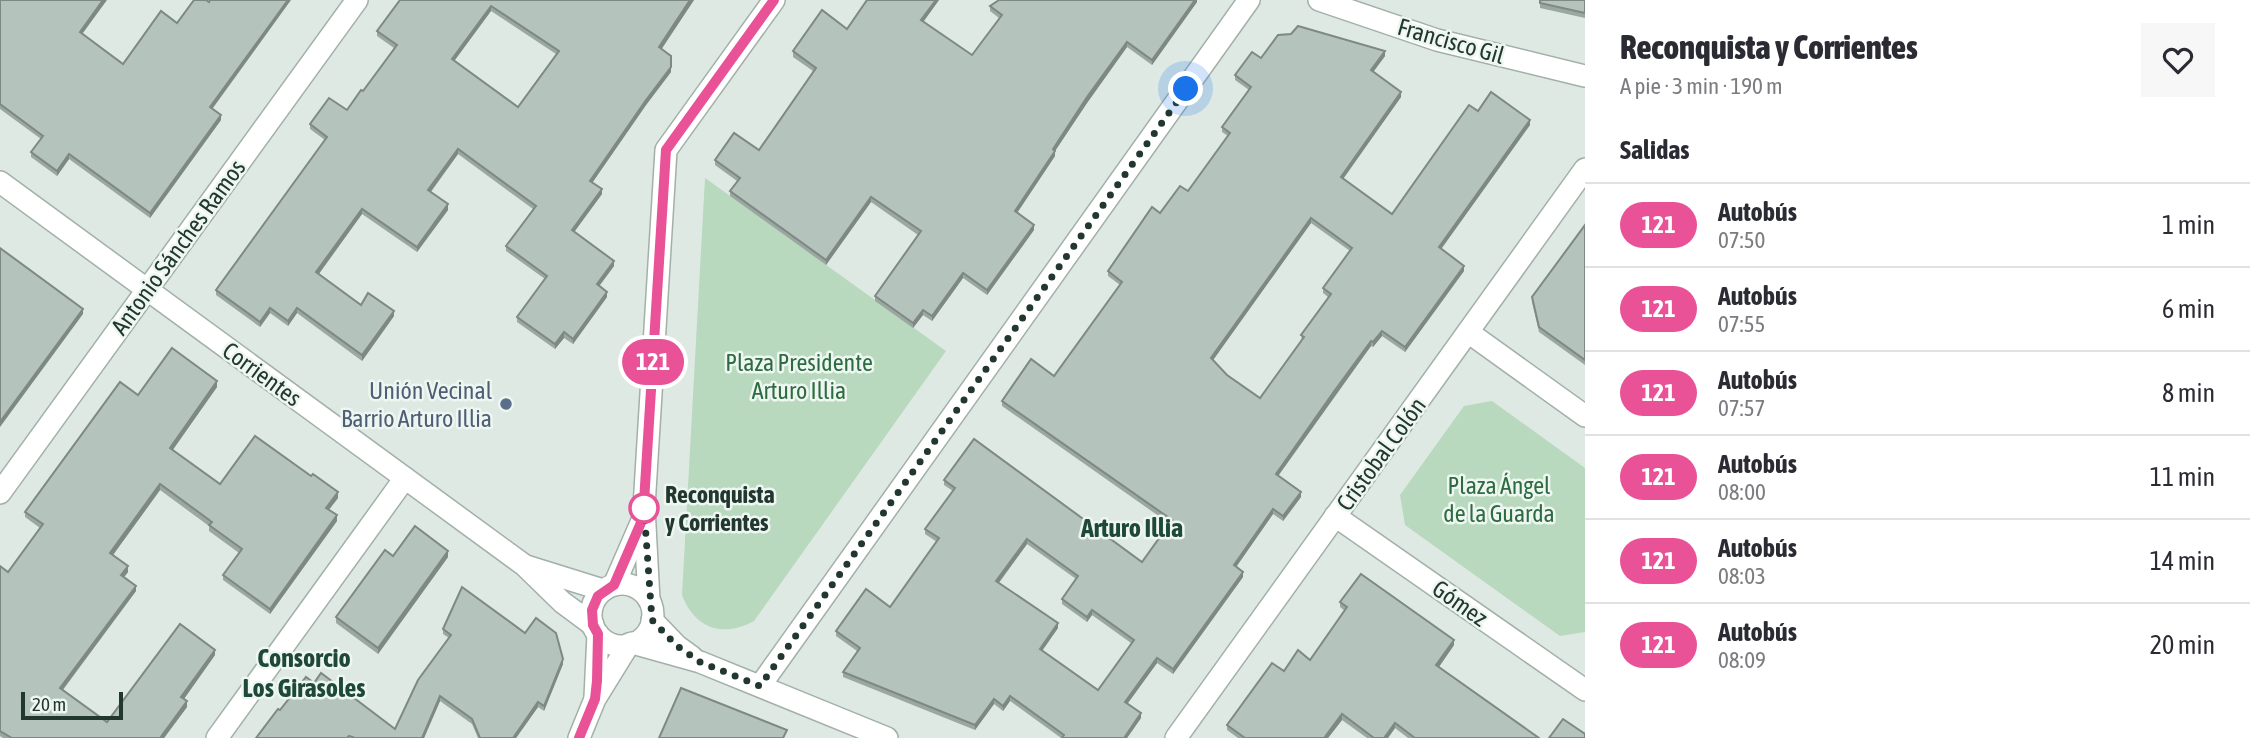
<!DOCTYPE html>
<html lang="es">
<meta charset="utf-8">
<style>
:root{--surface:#fff;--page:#f7f7f7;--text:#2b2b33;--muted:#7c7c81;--line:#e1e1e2}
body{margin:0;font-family:"Asap Condensed",sans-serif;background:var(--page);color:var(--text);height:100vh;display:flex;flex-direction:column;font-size:26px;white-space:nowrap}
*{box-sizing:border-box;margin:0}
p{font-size:23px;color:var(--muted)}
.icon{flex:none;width:38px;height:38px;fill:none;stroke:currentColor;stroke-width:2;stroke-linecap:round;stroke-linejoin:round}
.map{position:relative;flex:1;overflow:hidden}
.sheet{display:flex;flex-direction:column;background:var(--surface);width:665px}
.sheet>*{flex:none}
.badge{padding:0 14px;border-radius:23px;font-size:24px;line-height:46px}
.scale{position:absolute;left:21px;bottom:18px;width:102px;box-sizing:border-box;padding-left:7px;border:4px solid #21372f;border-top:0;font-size:19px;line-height:24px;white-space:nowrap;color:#21372f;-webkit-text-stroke:5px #eef6f1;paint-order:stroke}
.you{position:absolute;width:35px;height:35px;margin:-18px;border:5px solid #fff;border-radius:50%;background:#1a73e8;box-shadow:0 0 0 10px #1a73e833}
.map>.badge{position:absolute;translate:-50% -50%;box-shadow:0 0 0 4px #fff}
h2{padding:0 35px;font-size:26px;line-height:63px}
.round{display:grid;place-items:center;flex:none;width:74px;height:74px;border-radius:0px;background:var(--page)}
.summary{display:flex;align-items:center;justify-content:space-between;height:119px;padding:0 35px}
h1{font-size:33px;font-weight:800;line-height:52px}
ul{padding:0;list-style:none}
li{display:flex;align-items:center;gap:21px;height:84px;padding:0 35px;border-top:2px solid var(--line)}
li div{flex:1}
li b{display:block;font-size:26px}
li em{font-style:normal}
li .badge{min-width:77px;font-weight:700;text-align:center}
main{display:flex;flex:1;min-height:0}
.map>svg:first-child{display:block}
.green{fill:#b8d9be}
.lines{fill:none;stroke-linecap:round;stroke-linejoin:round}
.minor-casing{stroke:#a2b0a9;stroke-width:24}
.minor{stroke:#fff;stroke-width:21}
.wall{fill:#9ba8a2;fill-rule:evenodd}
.shaded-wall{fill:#7e8884}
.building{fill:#b4c3bc;stroke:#7e8884;stroke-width:2;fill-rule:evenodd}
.line-casing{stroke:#fff;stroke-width:16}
.line{stroke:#e95297;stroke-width:10}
.walk{stroke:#21372f;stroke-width:7;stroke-dasharray:0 12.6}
.service-dot{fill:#5c6f8a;stroke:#eef6f1;stroke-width:2.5}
.stop-dot{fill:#fff;stroke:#e95297;stroke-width:3.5}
.labels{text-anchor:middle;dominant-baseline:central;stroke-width:5;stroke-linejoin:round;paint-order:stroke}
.street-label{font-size:24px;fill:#21372f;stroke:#eef6f1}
.park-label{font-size:24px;fill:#2d6c40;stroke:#eef6f1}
.service-label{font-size:24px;fill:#4e5e75;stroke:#eef6f1;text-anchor:end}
.stop-label{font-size:24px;font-weight:bold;fill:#21372f;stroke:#eef6f1;text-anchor:start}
.neighbourhood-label{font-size:26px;font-weight:bold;fill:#1e483a;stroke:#eef6f1}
</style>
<main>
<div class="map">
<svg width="1585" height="738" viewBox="0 0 1585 738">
<rect width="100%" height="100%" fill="#dee9e3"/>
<g class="green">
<path d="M705 178 946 351 754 621C723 638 695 629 682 595Z"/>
<path d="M1492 401 1585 468V632L1560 636 1405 525 1400 495 1464 406Z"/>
</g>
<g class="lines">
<g class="minor-casing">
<g id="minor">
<path d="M1319 0 1437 40 1585 76"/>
<path d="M0 182 524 565 562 602 593 625"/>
<path d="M1468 332 1585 416"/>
<path d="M0 493 357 0"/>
<path d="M1335 516 1585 690"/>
<path d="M526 566 603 590"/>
<circle cx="622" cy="615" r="31"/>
<path d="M614 585 641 523"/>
<path d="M649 600 644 507 666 150 774 0"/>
<path d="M652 620 677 646 692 657"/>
<path d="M632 643 700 662 887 738"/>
<path d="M760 686 1249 0"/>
<path d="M595 697 598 634"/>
<path d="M217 738 405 478"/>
<path d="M579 738 595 699 629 644"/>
<path d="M1176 738 1585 169"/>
</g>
</g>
<use href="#minor" class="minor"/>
</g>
<g class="wall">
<path d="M0 0 82 34 123 64 212 108 221 120 150 218 69 159 57 176 31 157V152L41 139 0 109Z"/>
<path d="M400 0H694L661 49 671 72 646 105 592 183 602 194 574 232 614 266 599 286 607 297 573 344 564 338 555 349 517 322V317L545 279 506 251V246L533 209 458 154 431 192 448 210 417 252 362 214 318 274 361 305 394 316 362 361 297 313 288 326 270 313 260 327 216 295V290L325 140 310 129V124L347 110 363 91 394 48 377 36V31ZM491 11 556 54 518 107 454 61Z"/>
<path d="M867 0H939L923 22 972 55 999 18 990 11V6L1197 0V2L1152 65 1127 47 1087 103 1055 151V156L1017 213 1034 230 987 295 963 278 932 321 923 315 913 328 875 301V296L918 235 871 202 826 265 730 196V191L737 181 715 165V160L759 150 813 71 793 57V51L847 29Z"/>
<path d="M1585 0V18L1540 8V3Z"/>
<path d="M1385 56 1373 72 1401 97 1343 178 1392 214 1478 111 1530 125 1441 249 1464 271 1405 352 1382 336 1373 347 1371 346 1335 395 1278 475 1301 497 1283 521 1273 514 1236 567 1243 577 1173 674 1157 663 1128 703 1141 718 1127 738H1061L1010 701 1003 711 994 704 975 730 843 677V672L857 651 836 636V631L890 607 937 542 925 534V529L953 491 944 485V480L1142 562 1170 524 1002 406V401L1054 376 1120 285 1108 276V271L1160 213 1188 191 1228 136 1222 132V127L1249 90 1235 80V75L1261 58ZM1311 223 1350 251 1323 288V293L1328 297 1301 335 1302 340 1260 398 1227 375 1213 360ZM1027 544 1076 579 1062 599V604L1087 622 1092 615 1131 643 1098 690 1042 650 1058 628 999 583Z"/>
<path d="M1585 225V365L1539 332 1532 302V297Z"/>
<path d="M217 387 172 450 220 484 338 498 329 510 337 521 270 614 223 580V575L239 553 209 531V526L160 490 113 555 128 572 124 577 136 591 63 690 107 722 215 655 184 699 187 707 164 738H3L0 736V566L8 572 40 528 25 517V512L138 395Z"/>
<path d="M393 556 448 557 378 654 336 623V617Z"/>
<path d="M1340 602 1454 645 1439 667 1539 738H1408L1395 728 1388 738H1367L1342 720 1328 738H1238L1227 730V725L1284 671 1310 660 1345 611 1340 607Z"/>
<path d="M443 629 563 664 544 711 538 707 516 738H478L472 724 440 701 424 738H256L280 710 314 683 395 729 449 638 443 634Z"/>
</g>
<g class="shaded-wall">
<path d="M103 0H107L80 37V32Z"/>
<path d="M288 0H291L210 112V107Z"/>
<path d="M690 0H694L659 53V47Z"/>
<path d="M936 0H939L921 25V20Z"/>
<path d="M1195 0H1197V2L1152 65V60Z"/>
<path d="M491 6V11L452 64V59Z"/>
<path d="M1127 42V47L1087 103 1053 154V149L1087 97Z"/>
<path d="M1385 51V56L1371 75V70Z"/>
<path d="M671 67V72L646 105 590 186V181L646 100Z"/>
<path d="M1401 92V97L1341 182V177Z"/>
<path d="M221 115V120L150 218V213Z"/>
<path d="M1530 120V125L1439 252V247Z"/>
<path d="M458 149V154L428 195V190Z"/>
<path d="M1055 151V156L1015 216V211Z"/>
<path d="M69 154V159L57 176V171Z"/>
<path d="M602 189V194L572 235V230Z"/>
<path d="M871 197V202L826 265V260Z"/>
<path d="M448 204V210L417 252V247Z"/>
<path d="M362 209V214L316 278V272Z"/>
<path d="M1311 218V223L1211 363V358Z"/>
<path d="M1034 225V230L987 295V290Z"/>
<path d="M614 261V266L597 289V284Z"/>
<path d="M1464 266V271L1405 352V347Z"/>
<path d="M963 273V278L932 321V316Z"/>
<path d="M607 292V297L573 344V339Z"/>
<path d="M270 308V313L260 327V322Z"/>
<path d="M297 308V313L288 326V321Z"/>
<path d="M83 309V314L0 427V422Z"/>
<path d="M923 310V315L913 328V323Z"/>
<path d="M394 311V316L362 361V355Z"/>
<path d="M1382 331V336L1373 347V342Z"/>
<path d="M564 332V338L555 349V344Z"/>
<path d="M1371 341V346L1276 479V474Z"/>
<path d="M217 381V387L170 454V448Z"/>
<path d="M160 484V490L110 559V553Z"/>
<path d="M338 492V498L326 513V508Z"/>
<path d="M1301 492V497L1283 521V516Z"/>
<path d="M1273 509V514L1234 570V565Z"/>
<path d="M337 515V521L270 614V609Z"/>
<path d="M1027 539V544L996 586V581Z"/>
<path d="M448 551V557L378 654V648Z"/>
<path d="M128 566V572L121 581V575Z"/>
<path d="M1243 572V577L1173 674V669Z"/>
<path d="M136 586V591L60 693V688Z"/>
<path d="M1092 610V615L1087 622V617Z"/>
<path d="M1058 623V628L1040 654V649Z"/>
<path d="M1454 640V645L1436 671V665Z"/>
<path d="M215 650V655L181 703V697Z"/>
<path d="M1157 658V663L1125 707V702Z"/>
<path d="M563 659V664L544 711V706Z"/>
<path d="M440 696V701L424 738H422Z"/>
<path d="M1010 696V701L1003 711V706Z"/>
<path d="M994 699V704L975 730V725Z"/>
<path d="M187 701V707L164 738H160Z"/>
<path d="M538 702V707L516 738H513Z"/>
<path d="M1141 713V718L1127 738H1124Z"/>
<path d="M1342 714V720L1328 738H1324Z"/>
<path d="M1395 723V728L1388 738H1384Z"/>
</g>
<g class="building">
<path d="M0 0H103L80 32 123 64 161 11 177 23 194 0H206L209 2 210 0H288L210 107 221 115 150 213 69 154 57 171 31 152 43 136 0 104Z"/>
<path d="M400 0H690L659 47 671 56V67L646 100 590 181 602 189 572 230 614 261 597 284 607 292 573 339 564 332 555 344 517 317 547 276 506 246 536 206 458 149 428 190 448 204 417 247 362 209 316 272 361 305 368 293 394 311 362 355 297 308 288 321 270 308 260 322 216 290 327 137 310 124 329 98 347 110 361 90 363 91 397 45 377 31ZM491 6 559 51 518 107 452 59Z"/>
<path d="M867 0H936L921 20 972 55 1002 15 990 6 999 0H1195L1152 60 1127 42 1087 97 1053 149 1055 151 1015 211 1034 225 987 290 963 273 932 316 923 310 913 323 875 296 921 231 871 197 826 260 730 191 740 178 715 160 734 133 759 150 816 68 793 51 822 10 847 29Z"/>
<path d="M1540 0H1585V13L1540 3Z"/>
<path d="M1298 26 1385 51 1371 70 1401 92 1341 177 1392 214 1469 105 1478 111 1491 92 1530 120 1439 247 1464 266 1405 347 1382 331 1373 342 1371 341 1335 390 1276 474 1301 492 1283 516 1273 509 1234 565 1243 572 1173 669 1157 658 1125 702 1141 713 1124 738H1062L1064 735 1010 696 1003 706 994 699 975 725 843 672 860 648 836 631 866 589 890 607 939 538 925 529 955 488 944 480 974 439 1142 562 1172 520 1002 401 1031 359 1054 376 1122 282 1108 271 1152 207 1160 213 1180 186 1188 191 1227 137 1230 133 1222 127 1251 87 1235 75 1252 52 1261 58 1278 35 1291 34ZM1311 218 1352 248 1323 288 1331 294 1301 335 1304 337 1260 398 1227 375 1211 358ZM1027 539 1078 576 1062 599 1087 617 1092 610 1134 640 1098 690 1040 649 1058 623 996 581Z"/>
<path d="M1585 225V360L1539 327 1532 297Z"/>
<path d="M0 248 83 309 0 422Z"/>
<path d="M172 348 217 381 170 448 220 484 255 436 311 476 313 474 338 492 326 508 337 515 270 609 223 575 242 549 209 525 212 522 160 484 110 553 128 566 121 575 136 586 60 688 107 722 180 624 215 650 181 697 187 701 160 738H12L0 731V566L8 572 43 524 25 512 120 382 138 395Z"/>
<path d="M415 526 448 551 378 648 336 617 385 550 393 556Z"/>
<path d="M1361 574 1454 640 1436 665 1539 738H1415L1395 723 1384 738H1374L1342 714 1324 738H1245L1227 725 1272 663 1284 671 1298 650 1310 660 1347 607 1340 602Z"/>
<path d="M462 587 525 633 536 618 556 633 563 659 544 706 538 702 513 738H480L472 719 440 696 422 738H355L349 736 347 738H256L278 709 280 710 306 677 314 683 321 673 395 729 418 680 451 635 443 629Z"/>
<path d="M681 688 787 730 783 738H659Z"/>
<path d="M1563 719 1585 734V738H1549Z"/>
</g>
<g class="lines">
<g class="line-casing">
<path id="line" d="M579 738 595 699 597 681 598 634 593 625 592 610 598 596 614 585 643 518 666 150 774 0"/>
</g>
<use href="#line" class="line"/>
<path class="walk" d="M644 508 652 620 677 646 700 662 760 686 1186 89"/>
</g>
<circle class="service-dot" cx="506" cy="404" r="7"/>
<circle class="stop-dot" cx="644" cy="508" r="14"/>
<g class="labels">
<g class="street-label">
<text transform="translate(1451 41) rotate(16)">Francisco Gil</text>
<text transform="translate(178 247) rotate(-54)">Antonio Sánches Ramos</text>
<text transform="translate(262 374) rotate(36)">Corrientes</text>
<text transform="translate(1381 454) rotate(-54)">Cristobal Colón</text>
<text transform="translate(1460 603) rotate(35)">Gómez</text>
</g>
<g class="park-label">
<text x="799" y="362">Plaza Presidente<tspan x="799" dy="28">Arturo Illia</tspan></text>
<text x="1499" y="485">Plaza Ángel<tspan x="1499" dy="28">de la Guarda</tspan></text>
</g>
<g class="service-label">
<text x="492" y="390">Unión Vecinal<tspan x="492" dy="28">Barrio Arturo Illia</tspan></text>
</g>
<g class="stop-label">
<text x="665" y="494">Reconquista<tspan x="665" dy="28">y Corrientes</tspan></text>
</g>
<g class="neighbourhood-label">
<text x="1132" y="528">Arturo Illia</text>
<text x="304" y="658">Consorcio<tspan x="304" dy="30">Los Girasoles</tspan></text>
</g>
</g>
</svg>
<div class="scale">20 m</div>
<div class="you" style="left:1186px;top:89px"></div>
<b class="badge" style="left:653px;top:362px;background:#e95297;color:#fff">121</b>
</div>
<section class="sheet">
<div class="summary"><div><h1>Reconquista y Corrientes</h1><p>A pie · 3 min · 190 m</p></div><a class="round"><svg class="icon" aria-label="heart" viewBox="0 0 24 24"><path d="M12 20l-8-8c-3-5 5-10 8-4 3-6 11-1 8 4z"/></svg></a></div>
<h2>Salidas</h2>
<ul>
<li><span class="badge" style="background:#e95297;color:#fff">121</span><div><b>Autobús</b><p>07:50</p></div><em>1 min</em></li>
<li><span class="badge" style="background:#e95297;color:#fff">121</span><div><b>Autobús</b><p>07:55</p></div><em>6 min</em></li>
<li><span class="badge" style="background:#e95297;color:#fff">121</span><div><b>Autobús</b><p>07:57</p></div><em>8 min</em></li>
<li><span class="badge" style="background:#e95297;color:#fff">121</span><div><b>Autobús</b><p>08:00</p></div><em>11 min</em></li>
<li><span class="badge" style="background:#e95297;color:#fff">121</span><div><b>Autobús</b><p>08:03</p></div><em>14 min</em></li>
<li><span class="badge" style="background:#e95297;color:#fff">121</span><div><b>Autobús</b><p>08:09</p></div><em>20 min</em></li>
</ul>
</section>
</main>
